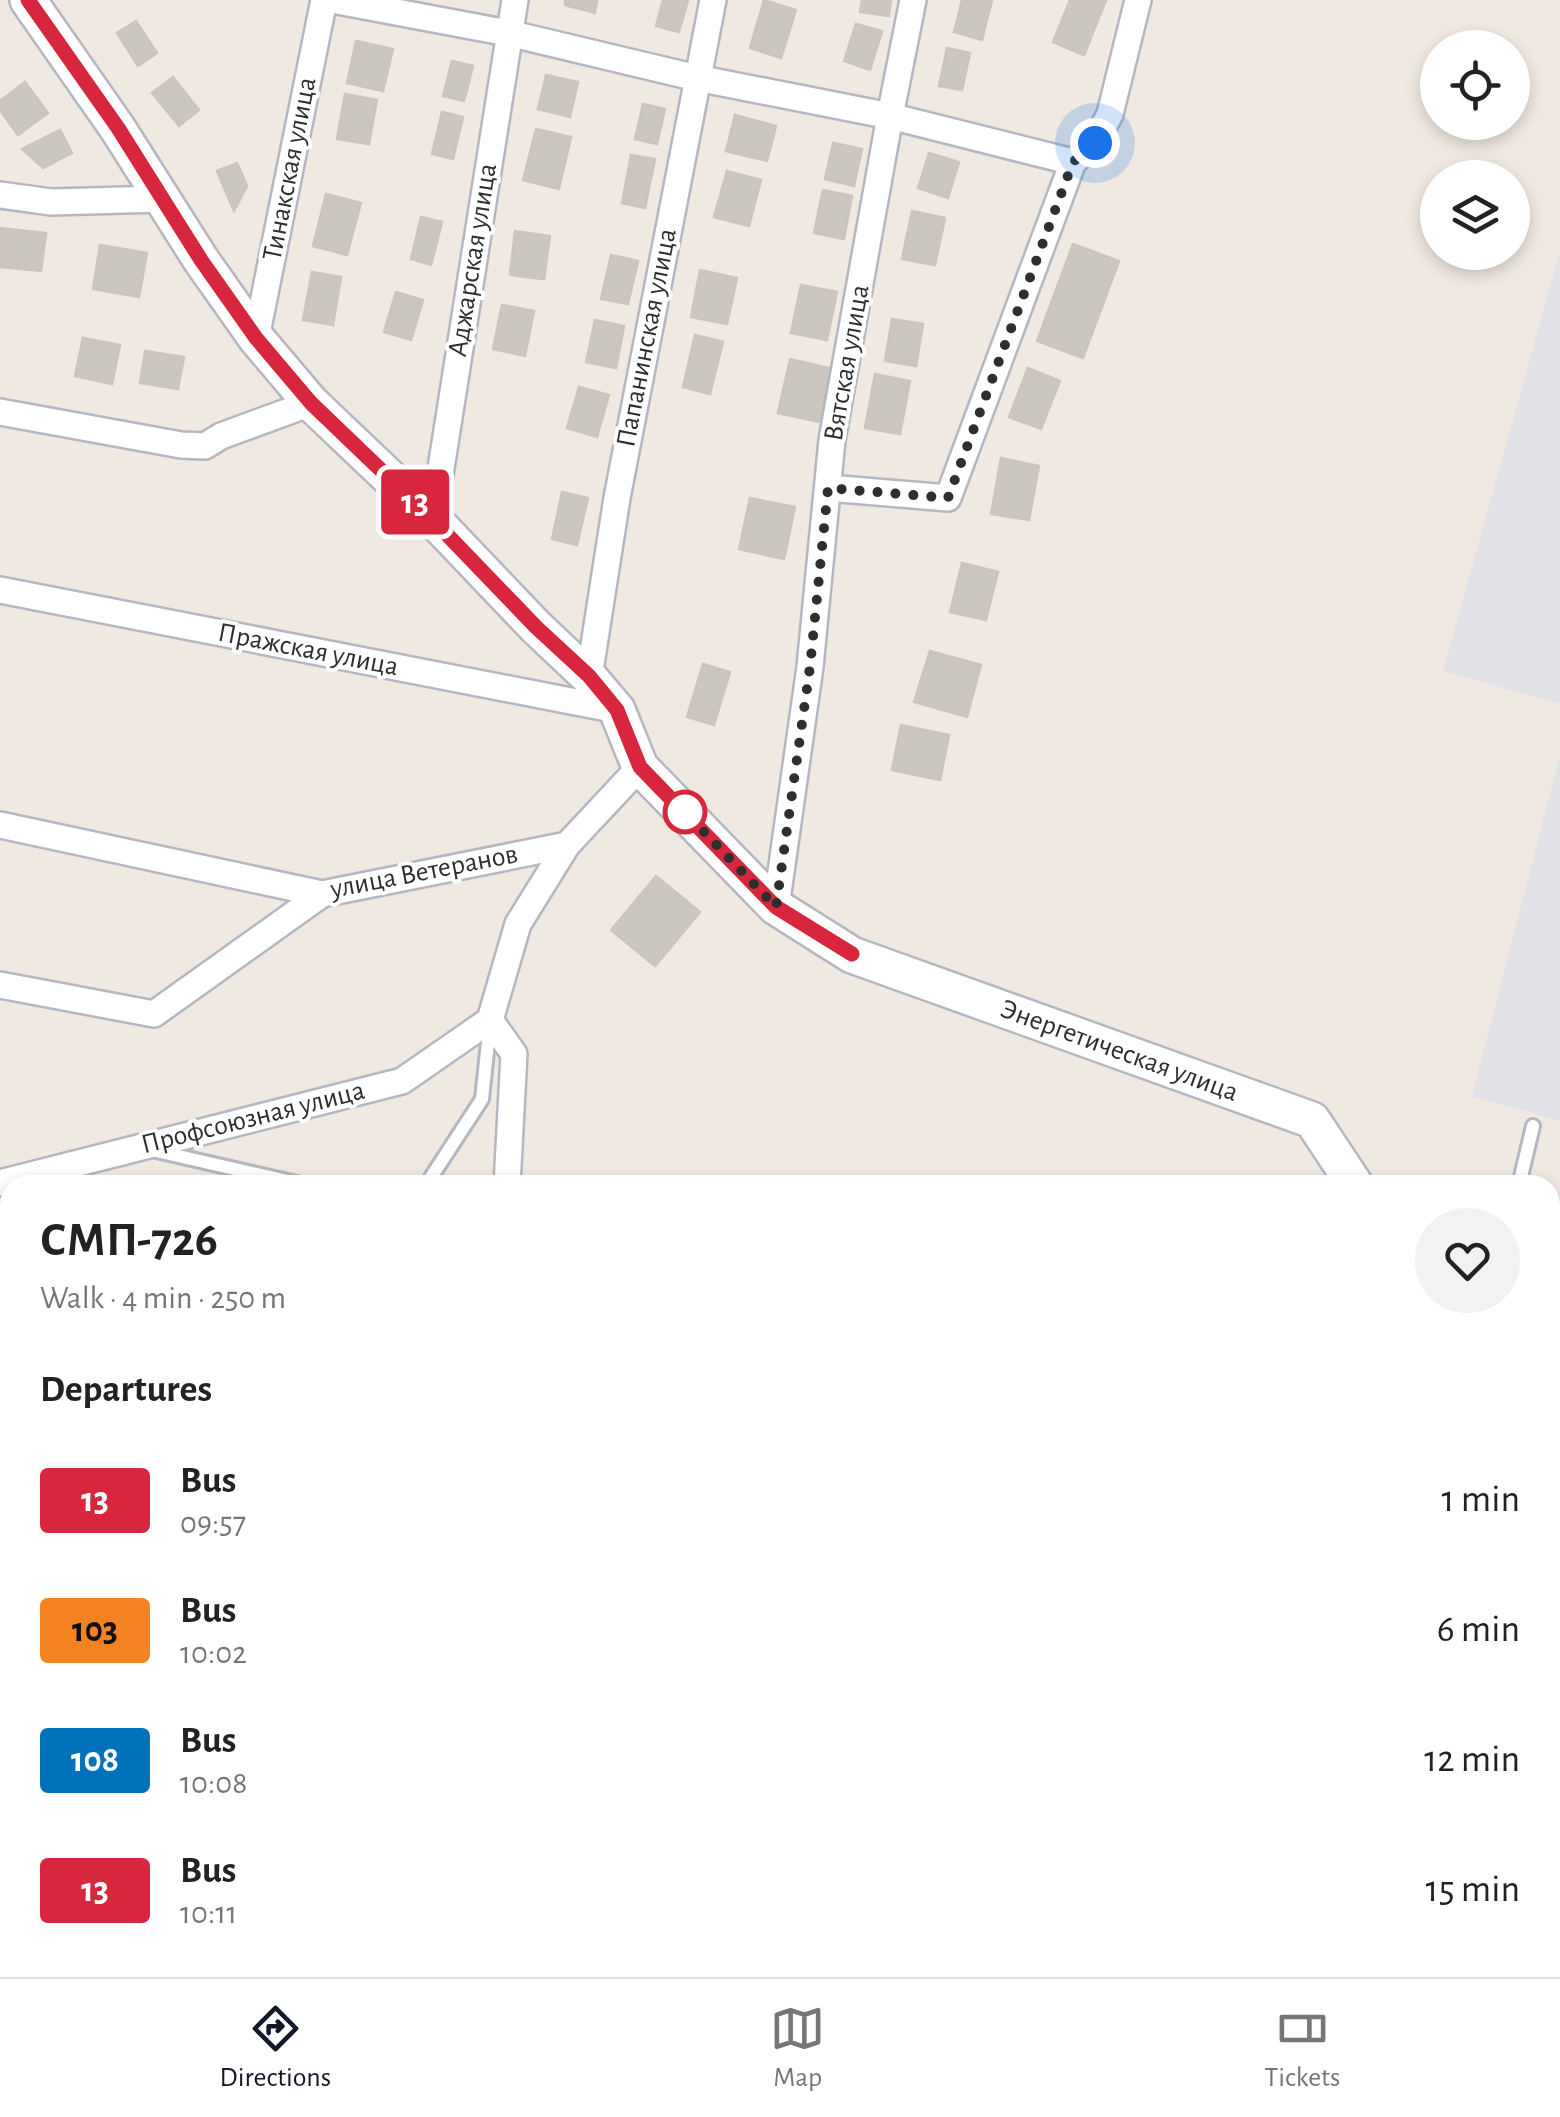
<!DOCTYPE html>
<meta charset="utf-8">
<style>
:root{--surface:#fff;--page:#f2f2f2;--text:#222;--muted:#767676;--line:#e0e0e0;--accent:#111827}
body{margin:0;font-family:"Alegreya Sans",sans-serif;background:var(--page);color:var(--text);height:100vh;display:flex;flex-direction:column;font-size:38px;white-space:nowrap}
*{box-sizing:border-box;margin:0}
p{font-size:32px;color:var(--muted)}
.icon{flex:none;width:55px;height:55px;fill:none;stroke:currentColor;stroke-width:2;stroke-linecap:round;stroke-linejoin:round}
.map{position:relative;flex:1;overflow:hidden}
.sheet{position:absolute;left:0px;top:1175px;width:1560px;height:802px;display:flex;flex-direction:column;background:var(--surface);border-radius:30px 30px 0 0;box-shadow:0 5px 15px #0003}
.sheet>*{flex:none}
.badge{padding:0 20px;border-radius:8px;font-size:35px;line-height:65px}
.fabs{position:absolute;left:1420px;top:30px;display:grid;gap:20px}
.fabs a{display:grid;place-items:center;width:110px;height:110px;border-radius:50%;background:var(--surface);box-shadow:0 5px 15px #0003;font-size:50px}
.you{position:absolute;width:50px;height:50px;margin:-25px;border:8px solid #fff;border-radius:50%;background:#1a73e8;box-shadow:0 0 0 15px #1a73e833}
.map>.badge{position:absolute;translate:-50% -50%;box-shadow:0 0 0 5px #fff}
h2{padding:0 40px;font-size:38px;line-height:90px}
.round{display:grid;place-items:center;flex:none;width:105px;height:105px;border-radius:52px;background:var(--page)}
.head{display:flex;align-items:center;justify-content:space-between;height:170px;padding:0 40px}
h1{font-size:48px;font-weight:700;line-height:75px}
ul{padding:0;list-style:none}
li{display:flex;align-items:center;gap:30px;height:130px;padding:0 40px}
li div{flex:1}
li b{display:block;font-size:38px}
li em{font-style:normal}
li .badge{min-width:110px;font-weight:700;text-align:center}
.menu{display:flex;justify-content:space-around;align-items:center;height:140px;border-top:2px solid var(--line);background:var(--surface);font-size:28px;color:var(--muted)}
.menu a{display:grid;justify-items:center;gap:5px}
.menu .active{color:var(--accent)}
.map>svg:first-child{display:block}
.industrial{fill:#e3e1e8}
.building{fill:#cbc7bf;stroke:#cbc5ba;stroke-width:2.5}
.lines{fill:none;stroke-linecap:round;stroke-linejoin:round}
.lane-casing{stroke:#b4b7c1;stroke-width:18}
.street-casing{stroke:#b4b7c1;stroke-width:30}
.secondary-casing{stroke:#b4b7c1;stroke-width:40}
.lane{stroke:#fff;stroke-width:12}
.street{stroke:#fff;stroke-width:25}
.secondary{stroke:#fff;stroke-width:35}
.line-casing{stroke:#fff;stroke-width:22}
.line{stroke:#d7263d;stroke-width:15}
.walk{stroke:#2e2e2e;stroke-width:10;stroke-dasharray:0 18}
.stop-dot{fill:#fff;stroke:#d7263d;stroke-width:5}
.labels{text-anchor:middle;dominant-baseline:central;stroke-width:8;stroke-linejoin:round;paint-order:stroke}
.street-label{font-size:28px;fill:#2e2e2e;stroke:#fff}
</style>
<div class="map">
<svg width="1560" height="1977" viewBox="0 0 1560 1977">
<rect width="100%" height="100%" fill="#efe9e1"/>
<g class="industrial">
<path d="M1560 251V704L1443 671Z"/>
<path d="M1560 755V1121L1472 1096Z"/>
</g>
<g class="building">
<path d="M565 0H597L595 13 565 5Z"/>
<path d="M663 0H688L679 32 656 26Z"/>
<path d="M764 0 796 10 781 58 750 48Z"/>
<path d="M862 0H891L889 16 860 12Z"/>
<path d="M962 0H992L982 40 954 32Z"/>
<path d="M1070 0H1106L1084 55 1053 42Z"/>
<path d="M136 21 157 53 138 66 117 33Z"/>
<path d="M856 24 882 31 870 70 844 61Z"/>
<path d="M356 41 393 49 383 91 347 83Z"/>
<path d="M947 48 970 53 962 90 939 86Z"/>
<path d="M452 61 473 66 464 101 443 96Z"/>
<path d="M546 75 578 82 570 117 538 109Z"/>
<path d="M173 77 199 110 179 126 152 93Z"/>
<path d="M25 82 48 113 18 135 0 110V101Z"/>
<path d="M345 94 377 100 369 144 337 139Z"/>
<path d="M643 104 665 109 657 144 635 139Z"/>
<path d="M442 112 463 117 453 159 432 154Z"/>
<path d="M735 115 776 126 767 161 726 151Z"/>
<path d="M536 129 571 137 559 189 523 180Z"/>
<path d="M60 130 72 153 43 168 22 149Z"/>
<path d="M833 143 862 149 854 186 825 179Z"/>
<path d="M929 153 959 162 948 198 918 188Z"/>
<path d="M631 155 655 159 645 208 622 203Z"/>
<path d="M237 163 247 186 234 211 217 171Z"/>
<path d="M727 171 761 180 749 226 714 217Z"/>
<path d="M823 190 852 196 844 239 814 233Z"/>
<path d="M326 194 361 203 347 255 313 246Z"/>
<path d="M912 211 945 218 935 265 902 259Z"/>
<path d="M421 217 442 222 431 265 411 259Z"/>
<path d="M0 228 46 233 41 271 0 267Z"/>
<path d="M515 231 550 236 544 279 510 275Z"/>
<path d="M1073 244 1119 261 1083 358 1037 341Z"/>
<path d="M100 245 147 253 139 297 93 289Z"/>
<path d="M611 255 638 261 628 304 601 299Z"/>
<path d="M700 270 737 278 727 324 691 317Z"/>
<path d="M312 272 341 277 333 325 303 320Z"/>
<path d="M801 285 837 292 827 340 791 333Z"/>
<path d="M396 292 423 300 411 340 384 332Z"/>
<path d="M502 305 534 311 525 356 493 349Z"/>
<path d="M892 319 923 324 916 366 885 361Z"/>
<path d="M595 320 624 326 616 368 586 362Z"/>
<path d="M695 335 723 342 710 394 683 387Z"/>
<path d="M83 338 120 345 112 384 75 376Z"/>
<path d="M145 351 184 357 178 389 140 383Z"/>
<path d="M790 359 832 369 820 422 778 413Z"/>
<path d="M1028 368 1060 381 1041 429 1009 417Z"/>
<path d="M875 374 910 381 900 434 865 428Z"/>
<path d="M579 387 609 395 597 437 567 428Z"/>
<path d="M1001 458 1039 466 1029 520 991 514Z"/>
<path d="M562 492 588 498 577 545 552 539Z"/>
<path d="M750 498 795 507 784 559 739 549Z"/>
<path d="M962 563 998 572 986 620 950 612Z"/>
<path d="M930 651 981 665 967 717 914 702Z"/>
<path d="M703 664 730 672 714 725 687 717Z"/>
<path d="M901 725 949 735 940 780 892 770Z"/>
<path d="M656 876 700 912 655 966 611 930Z"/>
<rect x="1550" y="1738" width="10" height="49"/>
<rect x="1550" y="1738" width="10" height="49"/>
<path d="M0 1880 10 1881V1929L0 1928Z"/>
<path d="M0 1880 10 1881V1929L0 1928Z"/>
<path d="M66 1968H121L120 1977H64Z"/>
<path d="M66 1968H121L120 1977H64Z"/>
<path d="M424 1968H505L504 1977H422Z"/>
<path d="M744 1968H1018L1017 1977H744Z"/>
<path d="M1040 1968H1144V1977H1039Z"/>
<path d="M1214 1968H1277V1977H1204Z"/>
<path d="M1556 1968V1977H1283V1970Z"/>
</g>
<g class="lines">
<g class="lane-casing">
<g id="lane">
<path d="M152 1150 305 1185"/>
<path d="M426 1185 482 1099 490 1023"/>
<path d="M1519 1185 1533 1126"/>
<path d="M0 1221 10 1226"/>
<path d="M1550 1366 1560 1329"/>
<path d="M0 1497 10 1454"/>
<path d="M1550 1574 1560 1577"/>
<path d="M0 1579 10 1587"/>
<path d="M1550 1645 1560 1648"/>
<path d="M0 1811 10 1813"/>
<path d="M1550 1811H1560"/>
<path d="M1550 1924H1560"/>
<path d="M193 1977 195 1968"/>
<path d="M372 1977 374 1968"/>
<path d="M532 1977 534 1968"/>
<path d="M614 1977 615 1968"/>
<path d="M1169 1977V1968"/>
</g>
</g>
<g class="street-casing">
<g id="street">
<path d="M332 0 508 33 697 78 890 116 1073 162"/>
<path d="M0 195 51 202 162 199"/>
<path d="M256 338 324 0"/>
<path d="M0 412 181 445 205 446 221 436 311 403"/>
<path d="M828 488 948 498 1073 162 1095 143 1110 114 1138 0"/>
<path d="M433 519 515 0"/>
<path d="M0 590 617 710"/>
<path d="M589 677 617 498 713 0"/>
<path d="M0 825 322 894 567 845 640 767"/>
<path d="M776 907 810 667 832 440 890 116 913 0"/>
<path d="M0 985 154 1014 322 894"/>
<path d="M0 1183 402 1081 490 1020"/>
<path d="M507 1185 514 1054 490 1020 518 924 567 845"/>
<path d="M305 1977 306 1968"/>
</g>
</g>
<g class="secondary-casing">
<g id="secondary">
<path d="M28 0 118 129 201 260 256 338 311 403 433 519 536 627 589 677 617 710 640 767 776 907 852 955 1312 1120 1355 1185"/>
<path d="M1550 1392 1560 1395"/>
</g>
</g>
<use href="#lane" class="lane"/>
<use href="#street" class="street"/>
<use href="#secondary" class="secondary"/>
</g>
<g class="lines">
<g class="line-casing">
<path id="line" d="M28 0 118 128 201 260 256 338 311 403 433 520 536 627 589 676 617 710 640 767 776 907 852 954"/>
</g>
<use href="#line" class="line"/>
<path class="walk" d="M685 812 682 809 776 907 810 667 828 488 948 498 1073 162 1095 143"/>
</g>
<circle class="stop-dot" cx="685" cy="812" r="20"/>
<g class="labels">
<g class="street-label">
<text transform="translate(290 169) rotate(-79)">Тинакская улица</text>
<text transform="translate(473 260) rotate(-81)">Аджарская улица</text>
<text transform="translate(647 338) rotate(-79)">Папанинская улица</text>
<text transform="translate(847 363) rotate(-80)">Вятская улица</text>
<text transform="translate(308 650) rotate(11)">Пражская улица</text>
<text transform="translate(424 872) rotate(-11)">улица Ветеранов</text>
<text transform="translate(1119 1051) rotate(20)">Энергетическая улица</text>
<text transform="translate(253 1118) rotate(-14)">Профсоюзная улица</text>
</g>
</g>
</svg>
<div class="fabs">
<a><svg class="icon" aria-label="locate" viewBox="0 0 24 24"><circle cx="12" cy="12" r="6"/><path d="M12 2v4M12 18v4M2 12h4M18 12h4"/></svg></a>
<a><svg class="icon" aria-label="layers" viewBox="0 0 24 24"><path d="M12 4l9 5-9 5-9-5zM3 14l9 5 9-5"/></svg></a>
</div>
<div class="you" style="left:1095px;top:143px"></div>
<b class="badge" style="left:415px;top:502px;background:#d7263d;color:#fff">13</b>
<section class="sheet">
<div class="head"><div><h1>СМП-726</h1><p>Walk · 4 min · 250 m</p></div><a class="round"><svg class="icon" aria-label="heart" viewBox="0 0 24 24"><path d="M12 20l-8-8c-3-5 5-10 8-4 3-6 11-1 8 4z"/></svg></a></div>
<h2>Departures</h2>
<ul>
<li><span class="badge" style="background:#d7263d;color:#fff">13</span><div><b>Bus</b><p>09:57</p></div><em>1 min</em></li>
<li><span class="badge" style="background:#f58220;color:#111">103</span><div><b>Bus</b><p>10:02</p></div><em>6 min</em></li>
<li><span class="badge" style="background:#0072bc;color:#fff">108</span><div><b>Bus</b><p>10:08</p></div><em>12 min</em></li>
<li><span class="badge" style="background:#d7263d;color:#fff">13</span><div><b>Bus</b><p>10:11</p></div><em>15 min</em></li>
</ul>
</section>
</div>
<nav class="menu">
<a class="active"><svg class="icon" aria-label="directions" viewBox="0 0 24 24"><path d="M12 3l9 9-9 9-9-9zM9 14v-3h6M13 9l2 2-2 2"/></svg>Directions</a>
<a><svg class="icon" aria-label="map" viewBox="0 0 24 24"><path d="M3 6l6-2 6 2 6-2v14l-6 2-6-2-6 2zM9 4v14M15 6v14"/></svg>Map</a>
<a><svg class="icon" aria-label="tickets" viewBox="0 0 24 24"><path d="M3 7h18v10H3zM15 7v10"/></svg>Tickets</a>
</nav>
